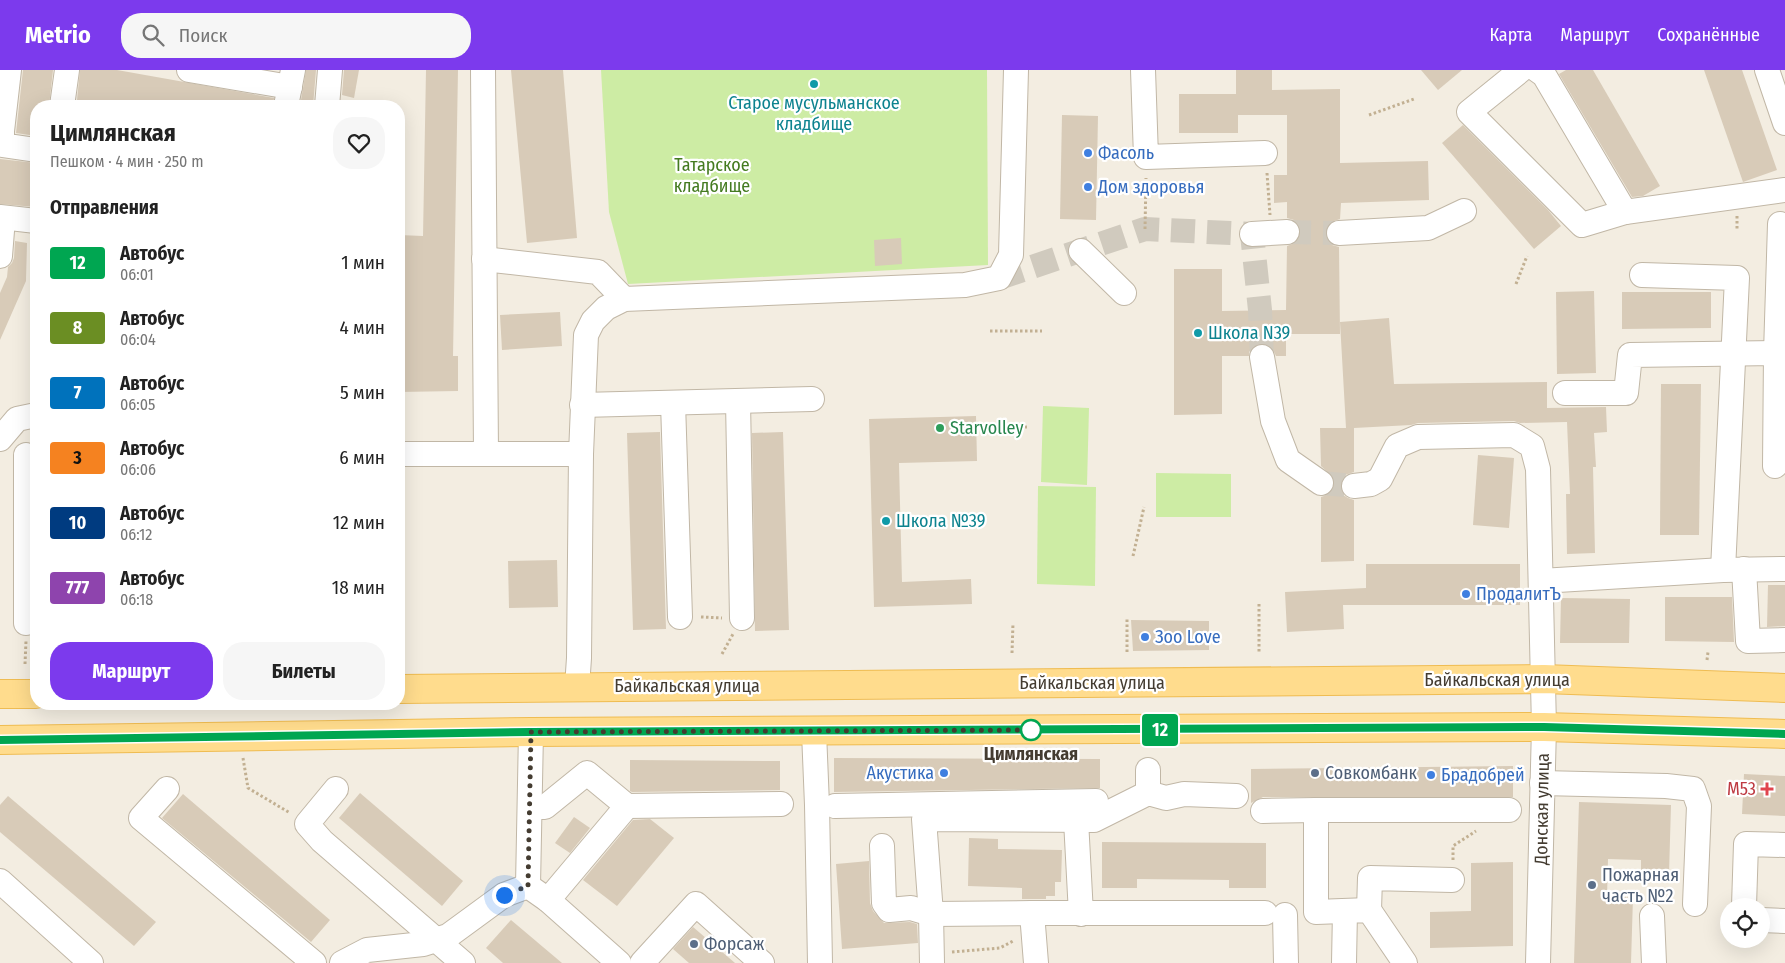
<!DOCTYPE html>
<html lang="ru">
<meta charset="utf-8">
<style>
:root{--surface:#fff;--page:#f6f6f6;--text:#222;--muted:#767676;--accent:#7c3aed}
body{margin:0;font-family:"Fira Sans Condensed",sans-serif;background:var(--page);color:var(--text);height:100vh;display:flex;flex-direction:column;font-size:19px;white-space:nowrap}
*{box-sizing:border-box;margin:0}
p{font-size:16px;color:var(--muted)}
.icon{flex:none;width:28px;height:28px;fill:none;stroke:currentColor;stroke-width:2;stroke-linecap:round;stroke-linejoin:round}
.map{position:relative;flex:1;overflow:hidden}
.panel{position:absolute;left:30px;top:30px;width:375px;height:610px;display:flex;flex-direction:column;background:var(--surface);border-radius:20px;box-shadow:0 5px 20px #0002}
.panel>*{flex:none}
.badge{padding:0 10px;border-radius:4px;font-size:18px;line-height:32px}
.tools{position:absolute;left:1720px;top:828px;display:grid;gap:10px}
.tools a{display:grid;place-items:center;width:50px;height:50px;border-radius:50%;background:var(--surface);box-shadow:0 5px 20px #0002;font-size:25px}
.you{position:absolute;width:25px;height:25px;margin:-12px;border:4px solid #fff;border-radius:50%;background:#1a73e8;box-shadow:0 0 0 8px #1a73e833}
.map>.badge{position:absolute;translate:-50% -50%;box-shadow:0 0 0 2px #fff}
h2{padding:0 20px;font-size:19px;line-height:45px}
.round{display:grid;place-items:center;flex:none;width:52px;height:52px;border-radius:20px;background:var(--page)}
.head{display:flex;align-items:center;justify-content:space-between;height:85px;padding:0 20px}
h1{font-size:24px;font-weight:700;line-height:38px}
.button{display:flex;gap:10px;margin-top:auto;padding:10px 20px}
.button a{flex:1;height:58px;border-radius:20px;background:var(--accent);color:#fff;font-size:20px;font-weight:700;line-height:58px;text-align:center}
.button a+a{background:var(--page);color:var(--text)}
ul{padding:0;list-style:none}
li{display:flex;align-items:center;gap:15px;height:65px;padding:0 20px}
li div{flex:1}
li b{display:block;font-size:19px}
li em{font-style:normal}
li .badge{min-width:55px;font-weight:700;text-align:center}
header{display:flex;align-items:center;gap:30px;box-sizing:border-box;height:70px;padding:0 25px;background:var(--accent);color:#fff}
header strong{font-size:24px}
nav{display:flex;gap:28px;margin-inline-start:auto;font-size:18px}
.search{width:350px;height:45px;background:var(--page);display:flex;align-items:center;gap:12px;box-sizing:border-box;padding:0 18px;border-radius:20px;color:var(--muted);font-size:19px}
.map>svg:first-child{display:block}
.green{fill:#cdeca4}
.building{fill:#d8cbb8}
.lines{fill:none;stroke-linecap:round;stroke-linejoin:round}
.minor-tunnel{stroke:#d0cabe;stroke-width:24;stroke-dasharray:24 12;stroke-linecap:butt}
.minor-casing{stroke:#c1b7a6;stroke-width:26}
.major-casing{stroke:#efbc52;stroke-width:30}
.path{stroke:#c2b092;stroke-width:3;stroke-dasharray:2.5 2.5;stroke-linecap:butt}
.minor{stroke:#fff;stroke-width:24}
.major{stroke:#ffdc8d;stroke-width:28}
.line-casing{stroke:#fff;stroke-width:11}
.line{stroke:#00a651;stroke-width:8}
.walk{stroke:#443c31;stroke-width:5;stroke-dasharray:0 9}
.culture-dot{fill:#0f9aa8;stroke:#fff;stroke-width:2}
.shop-dot{fill:#3f7fe0;stroke:#fff;stroke-width:2}
.leisure-dot{fill:#2e9e5b;stroke:#fff;stroke-width:2}
.stop-dot{fill:#fff;stroke:#00a651;stroke-width:2.5}
.service-dot{fill:#5c6f8a;stroke:#fff;stroke-width:2}
.health-dot{fill:#e0444e;stroke:#fff;stroke-width:2}
.labels{text-anchor:middle;dominant-baseline:central;stroke-width:4.5;stroke-linejoin:round;paint-order:stroke}
.culture-label{font-size:18px;fill:#0d838f;stroke:#fff;text-anchor:start}
.shop-label{font-size:18px;fill:#366cbe;stroke:#fff;text-anchor:start}
.park-label{font-size:18px;fill:#447b20;stroke:#fff}
.leisure-label{font-size:18px;fill:#27864d;stroke:#fff;text-anchor:start}
.street-label{font-size:18px;fill:#443c31;stroke:#fff}
.stop-label{font-size:18px;font-weight:bold;fill:#443c31;stroke:#fff}
.service-label{font-size:18px;fill:#4e5e75;stroke:#fff;text-anchor:start}
.health-label{font-size:18px;fill:#be3a42;stroke:#fff;text-anchor:end}
</style>
<header>
<strong>Metrio</strong>
<div class="search"><svg class="icon" aria-label="search" viewBox="0 0 24 24"><circle cx="10" cy="10" r="6"/><path d="M15 15l6 6"/></svg>Поиск</div>
<nav><a>Карта</a><a>Маршрут</a><a>Сохранённые</a></nav>
</header>
<div class="map">
<svg width="1785" height="893" viewBox="0 0 1785 893">
<rect width="100%" height="100%" fill="#f3ede1"/>
<g class="green">
<path d="M601 0H987L988 195 628 214 609 142Z"/>
<path d="M1043 336 1089 338 1087 415 1041 412Z"/>
<path d="M1156 403 1231 404V447H1156Z"/>
<path d="M1038 416 1096 417 1095 516 1037 514Z"/>
</g>
<g class="building">
<path d="M23 0H53L49 36H36V66L16 63Z"/>
<path d="M80 0H117L274 28 273 36H114L77 30Z"/>
<path d="M306 0H316L313 36H300Z"/>
<path d="M344 0H359L354 28 342 25Z"/>
<path d="M426 0H458L453 286H458V321L399 322V165L423 166Z"/>
<path d="M511 0H563L577 168 527 173Z"/>
<path d="M1236 0H1272V20L1340 19V93L1428 91 1429 130 1341 133 1340 149 1331 152 1327 157 1325 163 1328 171 1332 175 1339 177 1340 264H1286V286H1276L1272 278 1266 274 1260 273 1253 277 1249 282V286H1222V344L1174 345V199H1222V241L1286 240 1287 176 1295 173 1299 168 1301 162 1298 154 1294 150 1287 148V132L1274 133V105H1287V45H1238V63H1179V24H1236Z"/>
<path d="M1421 0H1462L1438 20Z"/>
<path d="M1566 0H1593L1660 116 1643 126 1632 127 1559 4Z"/>
<path d="M1704 0H1742L1777 100 1743 112Z"/>
<path d="M1062 45 1098 46 1096 150 1060 149Z"/>
<path d="M1463 55 1548 140 1561 156 1534 179 1442 73Z"/>
<path d="M0 89 36 93V137L0 134Z"/>
<path d="M901 168 902 194 875 196 874 170Z"/>
<path d="M15 171 27 173 26 211 0 270V223L7 207 8 197 12 193 14 188Z"/>
<path d="M1594 221 1596 303 1557 304 1556 222Z"/>
<path d="M1622 222H1711V258L1622 259Z"/>
<path d="M560 242 562 276 502 280 500 245Z"/>
<path d="M1389 248 1394 314 1547 312V338L1606 337 1607 362 1594 363 1596 397H1593L1595 483 1567 484 1566 424H1570L1567 352 1520 353 1514 351 1418 353 1411 355 1354 358V402L1345 405 1341 411 1340 417 1343 425 1348 428 1354 430V491L1321 492V427L1327 425 1332 421 1335 414 1333 407 1321 396 1320 358H1346L1340 252Z"/>
<path d="M1661 314H1701L1699 465H1660Z"/>
<path d="M976 346 977 391 899 393 902 512 971 509 972 534 874 537 869 349Z"/>
<path d="M660 362 666 559 633 560 627 363Z"/>
<path d="M783 362 789 560 755 561 752 363Z"/>
<path d="M1478 385 1514 388 1509 458 1473 455Z"/>
<path d="M557 490 558 537 509 538 508 491Z"/>
<path d="M1366 494H1520V535H1343L1344 559 1287 562 1285 522 1366 518Z"/>
<path d="M1768 515H1785V556L1767 557Z"/>
<path d="M1665 527H1732L1734 572 1665 571Z"/>
<path d="M1561 528 1630 529 1629 573H1560Z"/>
<path d="M1131 550 1209 551V580L1133 581Z"/>
<path d="M834 688 1100 689V718L834 722Z"/>
<path d="M630 690 780 691V720L632 722 630 721Z"/>
<path d="M1513 696V727H1263L1251 733V699Z"/>
<path d="M1744 704 1785 706V746L1742 744Z"/>
<path d="M360 723 463 811 442 836 339 748Z"/>
<path d="M183 724 330 850 311 872 162 748Z"/>
<path d="M8 726 156 852 134 876 0 762V735Z"/>
<path d="M1579 732 1671 735 1669 804 1641 803V790L1608 789 1607 827H1633L1631 893H1574Z"/>
<path d="M574 747 590 758 570 783 555 773Z"/>
<path d="M650 749 674 768 617 836 583 810 633 750Z"/>
<path d="M969 768 998 769V779L1062 780 1061 812H1055V826H1046V829H1022V818L968 816Z"/>
<path d="M1102 772 1266 773V818H1229V810L1137 809V818H1102Z"/>
<path d="M869 791 870 833 873 841 884 853 910 852 917 854 918 873 842 879 836 794Z"/>
<path d="M1513 792V876L1430 878V842L1471 841V793Z"/>
<path d="M511 850 562 893H503L486 878Z"/>
<path d="M693 857 735 893H689L673 879Z"/>
</g>
<g class="lines">
<g class="minor-tunnel">
<path d="M1287 162 1339 163"/>
<path d="M999 208 1145 159 1252 164 1260 240 1262 287"/>
<path d="M1321 413 1354 416"/>
</g>
<g class="minor-casing">
<g id="minor">
<path d="M189 0 290 17"/>
<path d="M483 0 486 383"/>
<path d="M1143 0 1146 87 1265 83"/>
<path d="M1521 0 1469 42 1582 155 1625 142 1544 5 1537 0"/>
<path d="M1767 0 1785 53"/>
<path d="M62 36 67 0"/>
<path d="M286 36 293 0"/>
<path d="M327 36 330 0"/>
<path d="M0 61H2V75L36 80"/>
<path d="M2 61 9 0"/>
<path d="M1625 142 1785 120"/>
<path d="M0 147 36 151"/>
<path d="M1339 163 1428 158 1464 141"/>
<path d="M1252 164 1287 162"/>
<path d="M1081 181 1124 223"/>
<path d="M0 186 3 148"/>
<path d="M484 189 598 202 624 229"/>
<path d="M1642 205 1737 208 1723 500"/>
<path d="M1776 283 1780 154"/>
<path d="M1262 287 1273 351 1288 390 1321 413"/>
<path d="M1565 323H1626L1630 285 1776 283 1775 396"/>
<path d="M738 331 742 548"/>
<path d="M673 333 680 547"/>
<path d="M582 335 812 329"/>
<path d="M0 369 17 349 36 345"/>
<path d="M399 384H581"/>
<path d="M1354 416 1371 414 1380 409 1397 376 1418 367 1514 365 1532 376 1538 399 1544 657 1538 893"/>
<path d="M1744 499 1748 571 1785 570"/>
<path d="M1541 511 1723 500 1785 499"/>
<path d="M26 553V385"/>
<path d="M577 617 579 588 581 384 586 265 593 251 606 238 624 229 965 215 999 208 1011 185 1016 0"/>
<path d="M531 662 528 816 548 830 619 893"/>
<path d="M814 662 817 735 820 893"/>
<path d="M1148 700V723"/>
<path d="M1542 713 1666 716 1693 719 1699 736 1695 834"/>
<path d="M167 719 141 748 314 893"/>
<path d="M336 719 307 754 322 771 463 893"/>
<path d="M835 736 1096 731"/>
<path d="M530 737H545L587 703 627 736 781 734"/>
<path d="M1263 741 1316 740"/>
<path d="M1076 750 1081 844"/>
<path d="M882 776 884 833 889 840 911 838 931 844 1032 843 1036 893"/>
<path d="M0 811 91 893"/>
<path d="M548 830 627 736"/>
<path d="M1744 836 1746 774 1785 775"/>
<path d="M1369 840 1370 808 1452 810"/>
<path d="M1032 843H1265"/>
<path d="M1285 845 1286 893"/>
<path d="M1652 846 1654 893"/>
<path d="M1761 850 1785 851"/>
<path d="M342 893 367 880 423 874 448 866 504 825 528 816"/>
<path d="M642 893 696 834 762 893"/>
<path d="M932 893 931 844 924 749 1094 750 1148 723 1166 728 1184 724 1236 726"/>
<path d="M1344 893 1345 841"/>
<path d="M1405 893 1369 840 1316 842V740H1509"/>
</g>
</g>
<g class="major-casing">
<g id="major">
<path d="M399 619 1544 609 1785 618"/>
<path d="M0 624H36"/>
<path d="M0 670 531 662 1544 657 1785 664"/>
</g>
</g>
<g class="path">
<path d="M1369 45 1414 29"/>
<path d="M1267 103 1270 145"/>
<path d="M1737 146V160"/>
<path d="M1145 159 1146 108"/>
<path d="M1516 214 1527 186"/>
<path d="M990 261H1042"/>
<path d="M995 358 1027 357"/>
<path d="M1133 486 1144 437"/>
<path d="M1259 534V583"/>
<path d="M701 547 722 548"/>
<path d="M1127 582V549"/>
<path d="M1012 583 1013 553"/>
<path d="M722 584 733 564"/>
<path d="M1707 590 1708 582"/>
<path d="M25 594 26 571"/>
<path d="M243 688 248 718 290 743"/>
<path d="M1453 790V776L1476 761"/>
<path d="M952 882 1000 878 1013 871"/>
</g>
<use href="#minor" class="minor"/>
<use href="#major" class="major"/>
</g>
<g class="lines">
<g class="line-casing">
<path id="line" d="M0 670 531 662 1544 657 1785 664"/>
</g>
<use href="#line" class="line"/>
<path class="walk" d="M504 825 528 816 531 662 1031 660"/>
</g>
<g class="culture-dot">
<circle cx="814" cy="14" r="5"/>
<circle cx="1198" cy="263" r="5"/>
<circle cx="886" cy="451" r="5"/>
</g>
<g class="shop-dot">
<circle cx="1088" cy="83" r="5"/>
<circle cx="1088" cy="117" r="5"/>
<circle cx="1466" cy="524" r="5"/>
<circle cx="1145" cy="567" r="5"/>
<circle cx="944" cy="703" r="5"/>
<circle cx="1431" cy="705" r="5"/>
</g>
<circle class="leisure-dot" cx="940" cy="358" r="5"/>
<circle class="stop-dot" cx="1031" cy="660" r="10"/>
<g class="service-dot">
<circle cx="1315" cy="703" r="5"/>
<circle cx="1592" cy="815" r="5"/>
<circle cx="694" cy="874" r="5"/>
</g>
<path class="health-dot" d="M1764.5 711.5h5v5h5v5h-5v5h-5v-5h-5v-5h5z"/>
<g class="labels">
<g class="culture-label">
<text x="814" y="33" text-anchor="middle">Старое мусульманское<tspan x="814" dy="21">кладбище</tspan></text>
<text x="1208" y="263">Школа N39</text>
<text x="896" y="451">Школа №39</text>
</g>
<g class="shop-label">
<text x="1098" y="83">Фасоль</text>
<text x="1098" y="117">Дом здоровья</text>
<text x="1476" y="524">ПродалитЪ</text>
<text x="1155" y="567">Зоо Love</text>
<text x="934" y="703" text-anchor="end">Акустика</text>
<text x="1441" y="705">Брадобрей</text>
</g>
<g class="park-label">
<text x="712" y="95">Татарское<tspan x="712" dy="21">кладбище</tspan></text>
</g>
<g class="leisure-label">
<text x="950" y="358">Starvolley</text>
</g>
<g class="street-label">
<text x="1497" y="610">Байкальская улица</text>
<text x="1092" y="613">Байкальская улица</text>
<text x="687" y="616">Байкальская улица</text>
<text transform="translate(1542 739) rotate(-89)">Донская улица</text>
</g>
<g class="stop-label">
<text x="1031" y="684">Цимлянская</text>
</g>
<g class="service-label">
<text x="1325" y="703">Совкомбанк</text>
<text x="1602" y="805">Пожарная<tspan x="1602" dy="21">часть №2</tspan></text>
<text x="704" y="874">Форсаж</text>
</g>
<g class="health-label">
<text x="1756" y="719">М53</text>
</g>
</g>
</svg>
<div class="tools">
<a><svg class="icon" aria-label="locate" viewBox="0 0 24 24"><circle cx="12" cy="12" r="6"/><path d="M12 2v4M12 18v4M2 12h4M18 12h4"/></svg></a>
</div>
<div class="you" style="left:504px;top:825px"></div>
<b class="badge" style="left:1160px;top:660px;background:#00a651;color:#fff">12</b>
<section class="panel">
<div class="head"><div><h1>Цимлянская</h1><p>Пешком · 4 мин · 250 m</p></div><a class="round"><svg class="icon" aria-label="heart" viewBox="0 0 24 24"><path d="M12 20l-8-8c-3-5 5-10 8-4 3-6 11-1 8 4z"/></svg></a></div>
<h2>Отправления</h2>
<ul>
<li><span class="badge" style="background:#00a651;color:#fff">12</span><div><b>Автобус</b><p>06:01</p></div><em>1 мин</em></li>
<li><span class="badge" style="background:#6b8e23;color:#fff">8</span><div><b>Автобус</b><p>06:04</p></div><em>4 мин</em></li>
<li><span class="badge" style="background:#0072bc;color:#fff">7</span><div><b>Автобус</b><p>06:05</p></div><em>5 мин</em></li>
<li><span class="badge" style="background:#f58220;color:#111">3</span><div><b>Автобус</b><p>06:06</p></div><em>6 мин</em></li>
<li><span class="badge" style="background:#003b80;color:#fff">10</span><div><b>Автобус</b><p>06:12</p></div><em>12 мин</em></li>
<li><span class="badge" style="background:#8e44ad;color:#fff">777</span><div><b>Автобус</b><p>06:18</p></div><em>18 мин</em></li>
</ul>
<div class="button"><a>Маршрут</a><a>Билеты</a></div>
</section>
</div>
